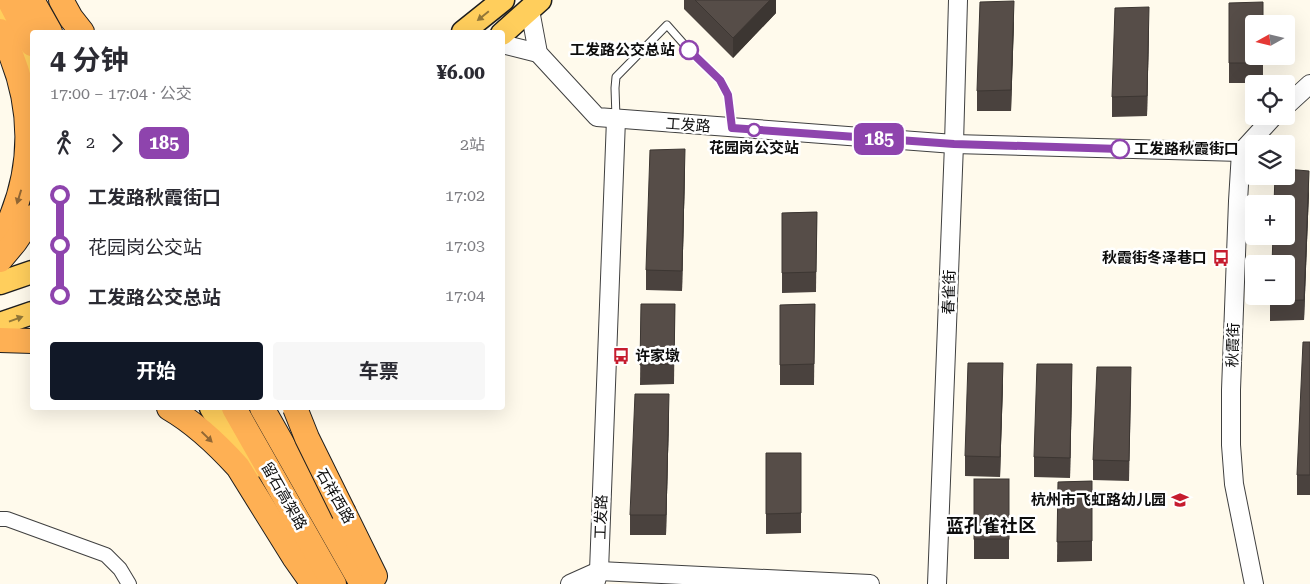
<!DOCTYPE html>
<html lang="zh">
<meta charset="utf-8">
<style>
:root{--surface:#fff;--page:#f7f7f7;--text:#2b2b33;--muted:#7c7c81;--accent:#111827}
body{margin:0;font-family:"Roboto Serif","Noto Sans SC",serif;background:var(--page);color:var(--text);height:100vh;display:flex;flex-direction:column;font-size:19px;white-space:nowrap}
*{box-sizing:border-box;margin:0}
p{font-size:16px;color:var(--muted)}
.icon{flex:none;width:28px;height:28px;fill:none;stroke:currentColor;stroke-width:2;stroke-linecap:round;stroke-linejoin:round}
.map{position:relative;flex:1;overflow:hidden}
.side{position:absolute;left:30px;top:30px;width:475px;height:380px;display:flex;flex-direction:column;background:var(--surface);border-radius:5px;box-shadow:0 5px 20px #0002}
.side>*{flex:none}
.badge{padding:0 10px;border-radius:8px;font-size:18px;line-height:32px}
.needle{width:32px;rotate:262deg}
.controls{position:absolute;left:1245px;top:15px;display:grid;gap:10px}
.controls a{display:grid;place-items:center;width:50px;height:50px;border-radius:5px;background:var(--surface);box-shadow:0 5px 20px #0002;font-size:25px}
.map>.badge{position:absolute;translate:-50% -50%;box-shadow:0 0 0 2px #fff}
.legs{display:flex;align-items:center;gap:8px;height:55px;padding:0 20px;font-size:16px}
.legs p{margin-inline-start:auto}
.head{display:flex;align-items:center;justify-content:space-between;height:85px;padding:0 20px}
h1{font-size:28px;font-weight:700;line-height:38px}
.primary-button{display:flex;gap:10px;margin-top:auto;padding:10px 20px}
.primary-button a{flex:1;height:58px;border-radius:5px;background:var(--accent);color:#fff;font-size:20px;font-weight:700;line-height:58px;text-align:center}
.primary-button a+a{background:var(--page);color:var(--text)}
ul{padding:0 20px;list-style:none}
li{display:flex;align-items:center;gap:18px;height:50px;font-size:19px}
li i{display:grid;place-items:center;width:8px;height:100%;margin:0 6px;background:currentColor}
li i::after{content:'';width:12px;height:12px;margin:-6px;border:4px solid;border-radius:50%;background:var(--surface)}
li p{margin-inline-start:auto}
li:first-child i{background:linear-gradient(#0000 50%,currentColor 0)}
li:last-child i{background:linear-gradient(currentColor 50%,#0000 0)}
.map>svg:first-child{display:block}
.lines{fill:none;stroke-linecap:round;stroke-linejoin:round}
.service-casing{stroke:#404040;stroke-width:9}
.minor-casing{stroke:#404040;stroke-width:16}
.tertiary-casing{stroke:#404040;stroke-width:20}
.primary-casing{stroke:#1e1e1e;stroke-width:25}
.trunk-casing{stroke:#1e1e1e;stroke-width:26}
.service{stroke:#fff;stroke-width:7}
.minor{stroke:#fff;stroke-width:14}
.tertiary{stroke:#fff;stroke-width:18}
.primary{stroke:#ffce5c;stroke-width:22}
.trunk{stroke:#feb054;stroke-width:24}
.trunk-bridge-casing{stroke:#1e1e1e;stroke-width:26;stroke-linecap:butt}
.trunk-bridge{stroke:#feb054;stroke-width:24}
.wall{fill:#4a423e}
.shaded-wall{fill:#3c3632}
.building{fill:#564d48;stroke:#3c3632}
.oneway{fill:#927738}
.oneway2{fill:#926734}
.line-1-casing{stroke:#fff;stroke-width:11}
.line-1{stroke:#8e44ad;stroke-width:8}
.stop-1-dot{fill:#fff;stroke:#8e44ad;stroke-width:2.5}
.labels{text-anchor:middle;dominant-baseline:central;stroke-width:5;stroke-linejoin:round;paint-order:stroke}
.stop-label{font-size:15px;font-weight:bold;fill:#0d0d0d;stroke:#fff;text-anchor:end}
.street-label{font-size:15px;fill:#0d0d0d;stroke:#fff}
.poi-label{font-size:15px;font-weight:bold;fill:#0d0d0d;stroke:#fff;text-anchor:end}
.quarter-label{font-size:18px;font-weight:bold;fill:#0d0d0d;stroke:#fff}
</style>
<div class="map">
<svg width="1310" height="584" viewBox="0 0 1310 584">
<rect width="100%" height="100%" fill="#fffaec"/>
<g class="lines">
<g class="service-casing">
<path id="service" d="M616 118 615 88 616 77 667 25 690 51 720 80 728 95 732 127"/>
</g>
<g class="minor-casing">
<path id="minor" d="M0 519H7L106 555 120 569 129 584"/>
</g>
<g class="tertiary-casing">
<g id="tertiary">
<path d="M530 10 538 53 597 117 954 144 1241 152"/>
<path d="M502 44 538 53"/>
<path d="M1286 106 1310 84"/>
<path d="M570 584 599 571 870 584"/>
<path d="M595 584 599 571 616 119"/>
<path d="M937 584 954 144 958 0"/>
<path d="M1254 584 1234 484 1231 445V390L1238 201 1241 152 1274 116"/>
</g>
</g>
<g class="primary-casing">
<g id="primary">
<path d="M0 18 32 81"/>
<path d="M463 32 503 0"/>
<path d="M502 34 540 0"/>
<path d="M0 283 32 272"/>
<path d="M0 324 32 313"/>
<path d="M211 408 249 471"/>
</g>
</g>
<g class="trunk-casing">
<g id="trunk">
<path d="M9 0 32 44"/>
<path d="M32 0 50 32"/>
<path d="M61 0 71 18 82 32"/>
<path d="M0 31C36 100 37 173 0 241"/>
<path d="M0 260 15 242 32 217"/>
<path d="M0 340 32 341"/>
<path d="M169 408C195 423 218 445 238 467L294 557 313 584"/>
<path d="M234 408 334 584"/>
<path d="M262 408 362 584"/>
<path d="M344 513 375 576"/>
</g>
</g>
<use href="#service" class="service"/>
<use href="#minor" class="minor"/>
<use href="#tertiary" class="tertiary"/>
<use href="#primary" class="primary"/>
<use href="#trunk" class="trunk"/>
<g class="trunk-bridge-casing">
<path id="trunk-bridge" d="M295 408 307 438 344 513"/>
</g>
<use href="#trunk-bridge" class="trunk-bridge"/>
</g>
<g class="wall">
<path d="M684 0H776V13L733 58 684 9Z"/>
<path d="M1229 3 1263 56V83H1229Z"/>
<path d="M1014 21 1011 111H977V91Z"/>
<path d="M1149 27 1147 116 1112 117V97Z"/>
<path d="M685 169 682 291 646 290V270Z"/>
<path d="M1309 191 1304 320 1270 321V296Z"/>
<path d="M817 212 816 292 782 293V213Z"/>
<path d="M641 304H675L674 384 640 385Z"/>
<path d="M815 304 814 385H780V305Z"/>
<path d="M1310 342V495H1297V475Z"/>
<path d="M1003 383 1000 477 965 476V456Z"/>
<path d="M1072 384 1070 478 1034 477V457Z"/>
<path d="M1131 387 1129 481 1093 480V460Z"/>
<path d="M669 414 666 535H630V515Z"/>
<path d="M766 453H801V533L766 534Z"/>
<rect x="974" y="479" width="35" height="80"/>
<path d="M1092 481V561L1057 562 1058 482Z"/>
</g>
<g class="shaded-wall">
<path d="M770 0H776V13L733 58V38Z"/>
<path d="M1014 1V21L1011 111V90Z"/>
<path d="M1149 7V27L1147 116V96Z"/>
<path d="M685 149V169L682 291V271Z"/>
<path d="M1309 171V191L1304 320V300Z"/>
<path d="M1003 363V383L1000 477V457Z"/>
<path d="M1072 364V384L1070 478V458Z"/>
<path d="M669 394V414L666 535V515Z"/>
</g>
<g class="building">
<path d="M695 0H770L733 38Z"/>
<path d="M1014 1 1011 90 977 91 980 2Z"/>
<path d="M1263 2V24H1254V56H1263V63H1229V3Z"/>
<path d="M1149 7 1147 96 1112 97 1115 8Z"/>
<path d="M685 149 682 271 646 270 650 150Z"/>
<path d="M1286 169 1309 171 1304 300 1270 301V296H1286V264H1272L1273 236H1286V204H1274L1275 176H1286Z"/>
<path d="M817 212 816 272 782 273V213Z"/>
<path d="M641 304H675L674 364 640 365Z"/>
<path d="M815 304 814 364 780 365V305Z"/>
<path d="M1303 342H1310V475H1297Z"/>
<path d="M968 363H1003L1000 457 965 456Z"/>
<path d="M1037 364H1072L1070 458 1034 457Z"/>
<path d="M1097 367H1131L1129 461 1093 460Z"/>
<path d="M635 394H669L666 515H630Z"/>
<path d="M766 453H801V513L766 514Z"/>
<rect x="974" y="479" width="35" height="60"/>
<path d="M1092 481V541L1057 542 1058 482Z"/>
</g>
<defs><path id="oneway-solid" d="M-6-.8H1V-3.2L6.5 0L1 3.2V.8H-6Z" transform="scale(1.25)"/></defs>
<g class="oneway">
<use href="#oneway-solid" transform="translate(483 16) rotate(141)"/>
<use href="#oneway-solid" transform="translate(16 319) rotate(-20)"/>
</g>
<g class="oneway2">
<use href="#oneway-solid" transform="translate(19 197) rotate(107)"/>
<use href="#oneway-solid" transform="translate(207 437) rotate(44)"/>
</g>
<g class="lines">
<g class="line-1-casing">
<path id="line-1" d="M689 50 720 80 728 95 732 128 954 144 1120 149"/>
</g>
<use href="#line-1" class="line-1"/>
</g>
<defs>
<g id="bus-bare" transform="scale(1.35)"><path d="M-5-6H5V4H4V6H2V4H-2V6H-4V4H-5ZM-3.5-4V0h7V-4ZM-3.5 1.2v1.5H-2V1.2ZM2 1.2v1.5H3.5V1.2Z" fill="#c61c2e" stroke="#fff" stroke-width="2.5" paint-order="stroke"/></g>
<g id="school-bare" transform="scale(1.35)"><path d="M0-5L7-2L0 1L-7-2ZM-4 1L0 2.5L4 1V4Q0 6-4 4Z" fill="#c61c2e" stroke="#fff" stroke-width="2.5" paint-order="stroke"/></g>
</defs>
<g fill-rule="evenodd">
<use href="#bus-bare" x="1221" y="258"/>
<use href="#bus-bare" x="621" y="356"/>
<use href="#school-bare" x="1180" y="500"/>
</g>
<g class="stop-1-dot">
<circle cx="689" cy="50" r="9"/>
<circle cx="754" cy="130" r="6"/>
<circle cx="1120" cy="149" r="9"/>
</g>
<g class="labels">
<g class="stop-label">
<text x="675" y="50">工发路公交总站</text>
<text x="754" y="148" text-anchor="middle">花园岗公交站</text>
<text x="1134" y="149" text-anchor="start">工发路秋霞街口</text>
</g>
<g class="street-label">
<text transform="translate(688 125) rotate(4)">工发路</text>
<text transform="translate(949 292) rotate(-88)">春雀街</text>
<text transform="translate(1233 345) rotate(-88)">秋霞街</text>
<text transform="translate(284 496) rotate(60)">留石高架路</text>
<text transform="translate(335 496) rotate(60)">石祥西路</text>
<text transform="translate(601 517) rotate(-88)">工发路</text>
</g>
<g class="poi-label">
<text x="1207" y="258">秋霞街冬泽巷口</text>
<text x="635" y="356" text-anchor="start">许家墩</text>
<text x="1166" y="500">杭州市飞虹路幼儿园</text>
</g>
<g class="quarter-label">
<text x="991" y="525">蓝孔雀社区</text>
</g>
</g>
</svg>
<div class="controls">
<a><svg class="needle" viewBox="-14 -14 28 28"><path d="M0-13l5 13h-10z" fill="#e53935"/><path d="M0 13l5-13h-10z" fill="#7c7c81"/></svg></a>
<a><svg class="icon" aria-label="locate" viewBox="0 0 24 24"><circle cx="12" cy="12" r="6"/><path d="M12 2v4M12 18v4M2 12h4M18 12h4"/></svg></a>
<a><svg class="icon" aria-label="layers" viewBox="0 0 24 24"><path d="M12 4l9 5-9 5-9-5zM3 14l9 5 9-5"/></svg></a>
<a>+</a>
<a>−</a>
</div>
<b class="badge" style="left:879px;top:139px;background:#8e44ad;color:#fff">185</b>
<section class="side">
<div class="head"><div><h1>4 分钟</h1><p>17:00 – 17:04 · 公交</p></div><b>¥6.00</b></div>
<div class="legs"><svg class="icon" aria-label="walk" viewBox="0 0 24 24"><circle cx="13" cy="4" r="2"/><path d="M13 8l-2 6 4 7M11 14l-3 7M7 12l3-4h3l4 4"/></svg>2<svg class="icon" aria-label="forward" viewBox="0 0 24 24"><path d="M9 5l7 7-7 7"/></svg><b class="badge" style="background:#8e44ad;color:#fff">185</b><p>2站</p></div>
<ul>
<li><i style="color:#8e44ad"></i><b>工发路秋霞街口</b><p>17:02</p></li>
<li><i style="color:#8e44ad"></i><span>花园岗公交站</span><p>17:03</p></li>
<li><i style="color:#8e44ad"></i><b>工发路公交总站</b><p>17:04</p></li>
</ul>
<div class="primary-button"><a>开始</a><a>车票</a></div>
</section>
</div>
